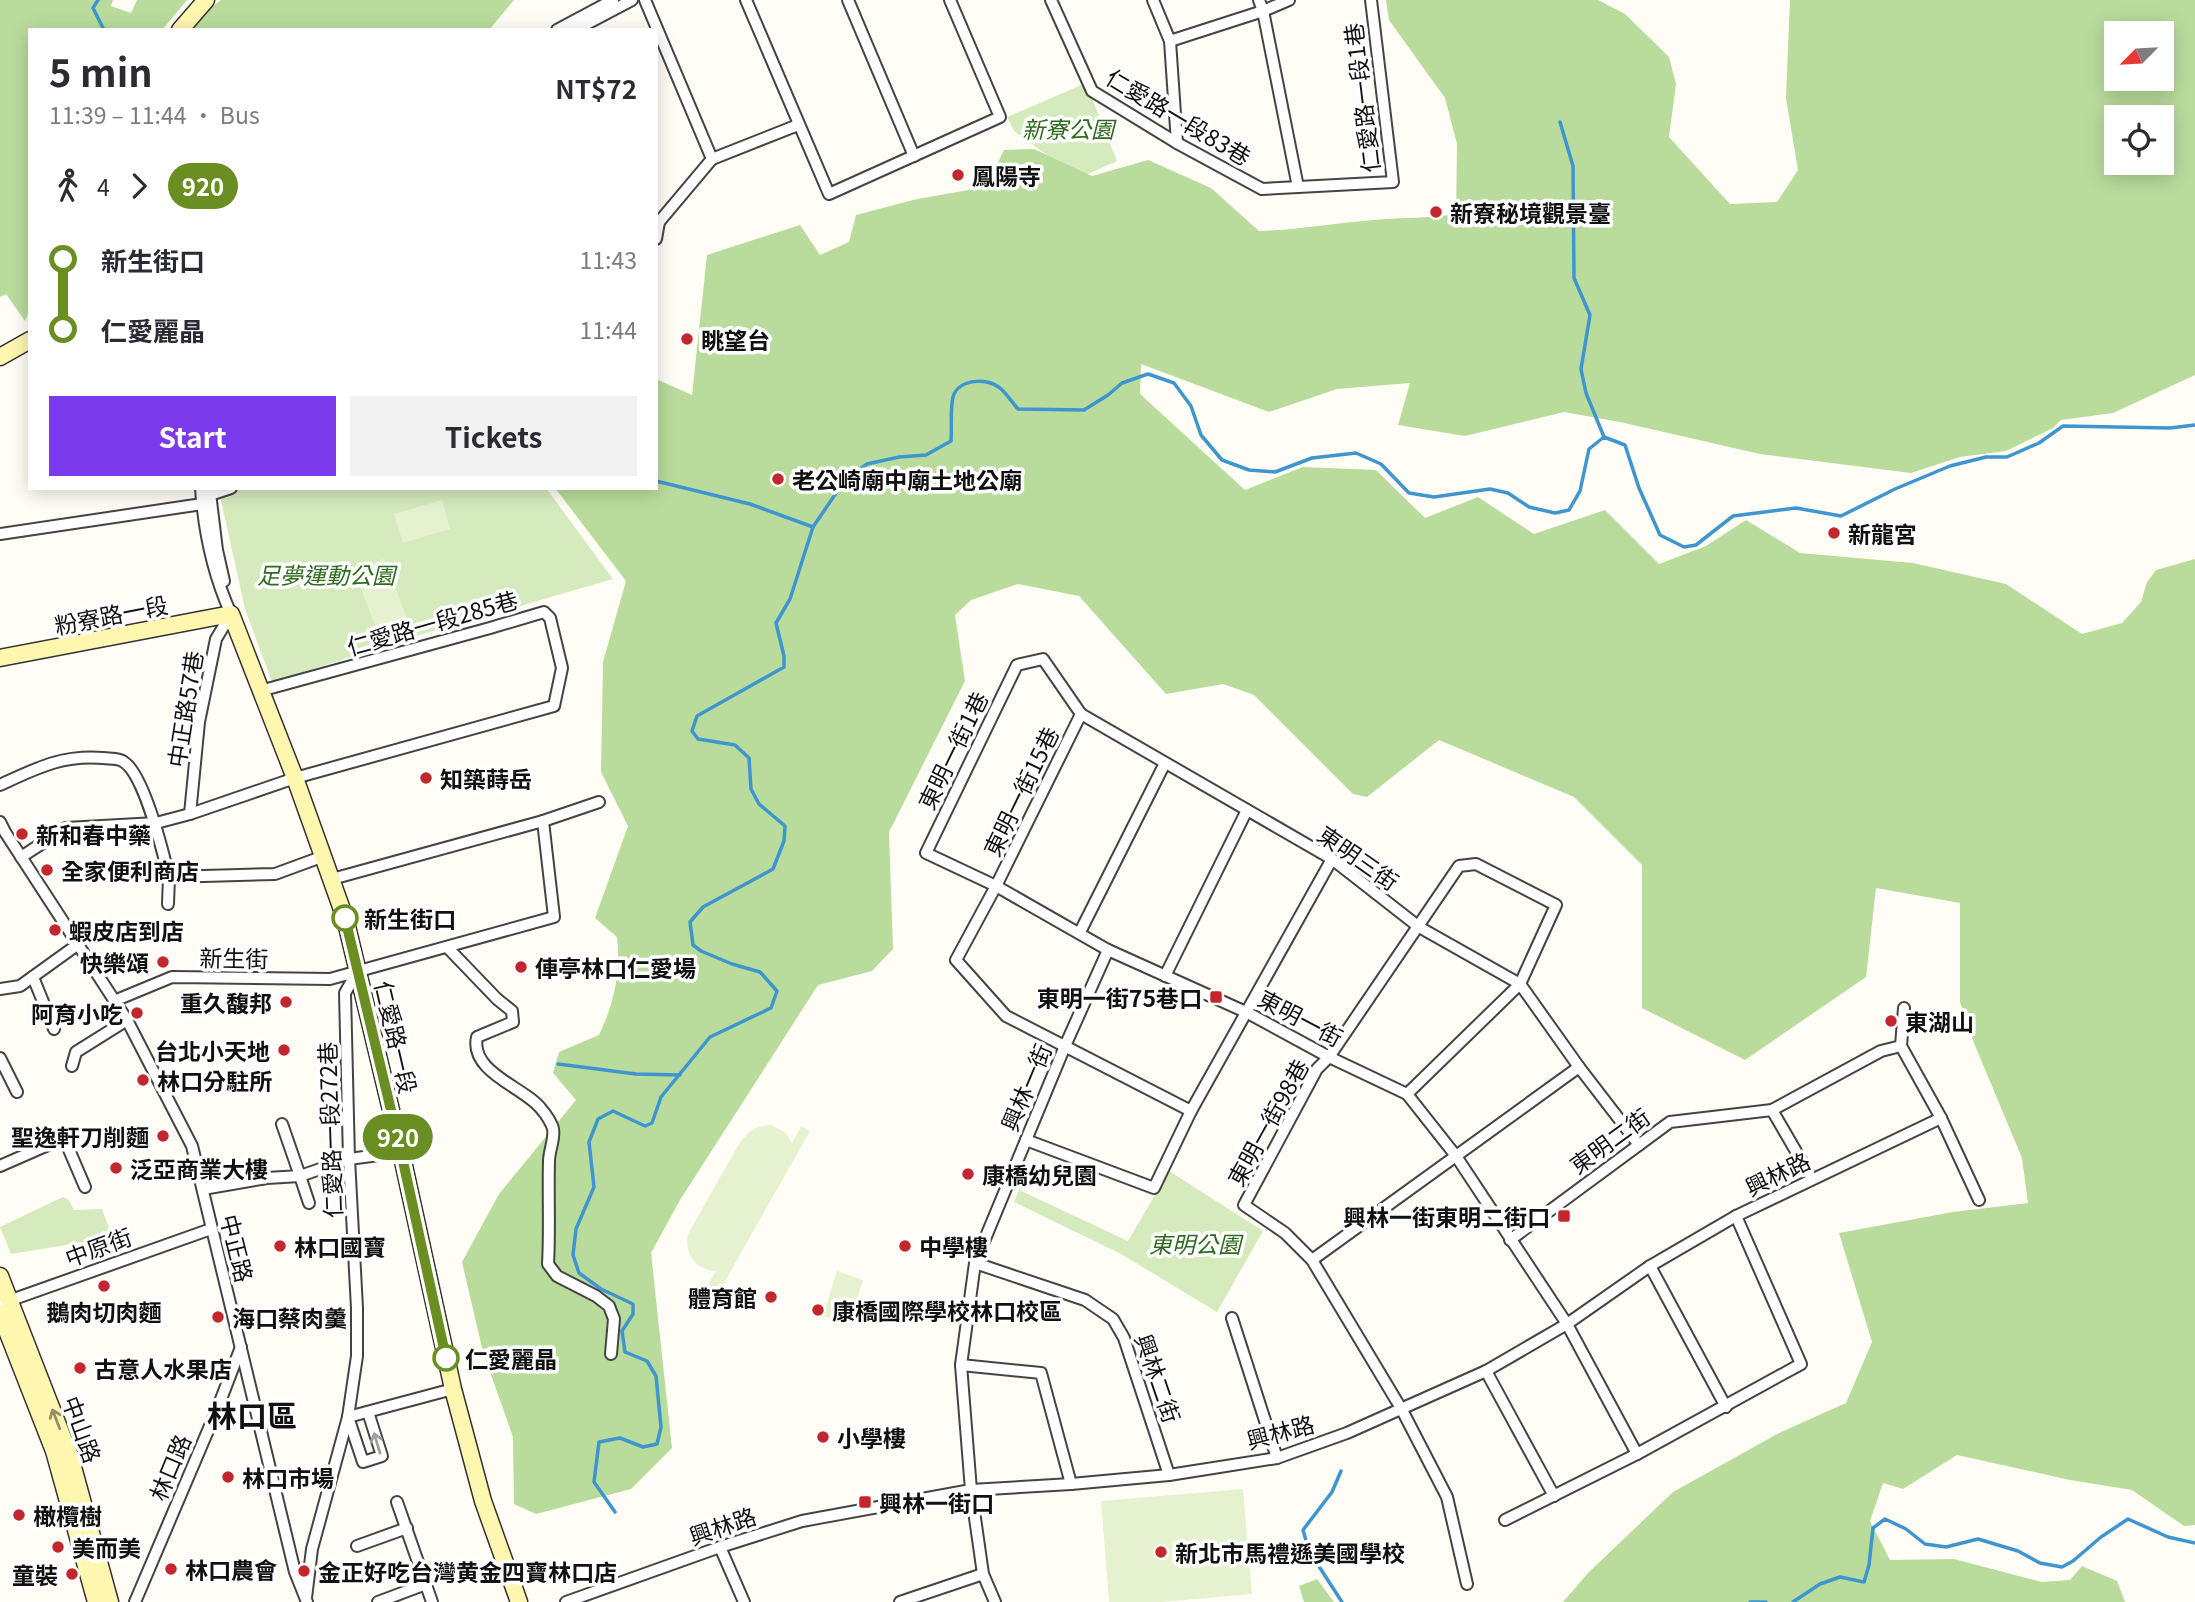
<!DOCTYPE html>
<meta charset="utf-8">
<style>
:root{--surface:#fff;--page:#f2f2f3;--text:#2b2b33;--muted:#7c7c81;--accent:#7c3aed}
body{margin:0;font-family:Georgia,"Noto Sans TC",serif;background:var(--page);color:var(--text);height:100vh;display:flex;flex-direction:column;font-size:26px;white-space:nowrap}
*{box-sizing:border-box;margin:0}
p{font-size:23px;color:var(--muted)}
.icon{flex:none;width:38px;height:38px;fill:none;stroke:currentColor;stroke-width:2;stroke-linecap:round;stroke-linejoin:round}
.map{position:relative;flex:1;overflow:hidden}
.panel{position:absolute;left:28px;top:28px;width:630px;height:462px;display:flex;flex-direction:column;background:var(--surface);border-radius:0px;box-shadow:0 4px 18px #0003}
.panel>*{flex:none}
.badge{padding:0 14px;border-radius:23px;font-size:24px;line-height:46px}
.needle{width:46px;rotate:246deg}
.tools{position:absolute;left:2104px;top:21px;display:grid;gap:14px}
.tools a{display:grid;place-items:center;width:70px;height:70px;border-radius:0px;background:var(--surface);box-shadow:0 4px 18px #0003;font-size:35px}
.map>.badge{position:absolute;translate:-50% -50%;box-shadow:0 0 0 4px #fff}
.legs{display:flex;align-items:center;gap:10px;height:77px;padding:0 21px;font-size:23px}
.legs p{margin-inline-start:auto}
.summary{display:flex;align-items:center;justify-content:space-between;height:119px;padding:0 21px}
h1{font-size:38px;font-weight:700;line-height:52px}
.primary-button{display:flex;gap:14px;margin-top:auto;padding:14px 21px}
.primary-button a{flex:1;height:80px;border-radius:0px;background:var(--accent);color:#fff;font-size:28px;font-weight:700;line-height:80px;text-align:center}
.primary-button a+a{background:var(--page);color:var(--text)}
ul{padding:0 21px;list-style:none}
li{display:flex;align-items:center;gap:24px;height:70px;font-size:26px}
li i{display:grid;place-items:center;width:10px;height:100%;margin:0 9px;background:currentColor}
li i::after{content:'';width:18px;height:18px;margin:-9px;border:5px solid;border-radius:50%;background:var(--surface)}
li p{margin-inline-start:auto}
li:first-child i{background:linear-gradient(#0000 50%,currentColor 0)}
li:last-child i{background:linear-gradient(currentColor 50%,#0000 0)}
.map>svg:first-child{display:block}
.green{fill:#d5ebbd}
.forest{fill:#b9dc9c;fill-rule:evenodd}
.pitch{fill:#e6f2cf}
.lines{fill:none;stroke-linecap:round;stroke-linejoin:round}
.stream{stroke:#3f96cf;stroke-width:3.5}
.street-casing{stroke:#444;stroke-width:14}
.secondary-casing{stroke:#333;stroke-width:19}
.street{stroke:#fff;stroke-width:10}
.secondary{stroke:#fff6b0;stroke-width:16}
.oneway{stroke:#948f68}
.oneway2{stroke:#a0a0a0}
.line-1-casing{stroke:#fff;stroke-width:16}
.line-1{stroke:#6b8e23;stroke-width:10}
.poi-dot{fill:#c4262e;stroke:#fff;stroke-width:2.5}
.stop-1-dot{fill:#fff;stroke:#6b8e23;stroke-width:3.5}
.labels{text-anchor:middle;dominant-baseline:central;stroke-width:7;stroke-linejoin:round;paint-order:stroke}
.street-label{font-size:23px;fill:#111;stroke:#fff}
.park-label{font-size:23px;font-style:italic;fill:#2f6b1f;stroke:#fff}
.poi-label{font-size:23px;font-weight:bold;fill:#111;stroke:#fff;text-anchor:start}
.stop-label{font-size:23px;font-weight:bold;fill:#111;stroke:#fff;text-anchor:start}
.district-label{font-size:30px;font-weight:bold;fill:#111;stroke:#fff}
</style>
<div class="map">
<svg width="2195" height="1602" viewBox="0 0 2195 1602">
<rect width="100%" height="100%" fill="#fffdf5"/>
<g class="green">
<path d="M1086 83 1117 161 1079 178 1014 131 1007 117Z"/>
<path d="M245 488H546L613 579 423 634 272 682 245 609 220 496Z"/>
<path d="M1169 1171 1263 1231 1217 1312 1121 1254 1014 1202 1019 1190 1128 1241Z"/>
<path d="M63 1197 69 1200 74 1210 102 1209 115 1245 95 1250 90 1241 11 1254 0 1227Z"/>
</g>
<g class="forest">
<path d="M0 0H113L111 6 131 13 137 0H187L162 30H30V310L25 321 6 294 0 297Z"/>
<path d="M221 0H514L489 30H189L203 13Z"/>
<path d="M1386 0H1598L1625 14 1669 57 1676 84 1669 137 1730 204 1777 202 1798 170 1786 98 1790 0H2195V375L2113 413 2061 420 2053 428 2006 451 1960 457 1911 473 1760 454 1620 422 1564 412 1465 436 1398 425 1410 383 1337 389 1269 412 1141 364 1140 394 1245 490 1303 467 1376 470 1425 518 1478 497 1534 534 1605 510 1659 564 1706 546 1746 520 1800 553 1913 563 2006 584 2082 634 2122 623 2141 602 2147 582 2156 570 2195 559V1525L2184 1526 2132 1490 2070 1480 1957 1455 1903 1489 1883 1483 1870 1521 1890 1560 1954 1559 2042 1582 2070 1580 2082 1566 2117 1581 2125 1602H1563L1588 1573 1673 1492 1779 1433 1846 1403 1872 1342 1839 1233 1953 1212 2028 1203 2022 1158 1974 1043 1960 1002V903L1876 888 1866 977 1745 1060 1642 1008V865L1574 797 1439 740 1367 797 1353 794 1254 695 1223 684 1166 694 1079 596 1018 584 971 600 955 615 965 681 889 832 893 949 872 971 818 985 680 1200 651 1253 672 1448 631 1489 536 1514 514 1504 513 1437 483 1352 462 1262 499 1194 576 1100 553 1073 559 1052 599 1035C614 1004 621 972 617 937L595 918 628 826 601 772 603 662 626 581 555 488H656V379L692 395 707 255 800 225 820 255 849 242 856 215 917 199 986 187 1004 150 1034 149 1092 176 1148 160 1211 188 1259 231C1298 230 1335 223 1374 220 1402 217 1429 219 1456 214L1457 144 1445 98 1389 20ZM2116 33H2161V79H2116ZM2116 117H2161V163H2116Z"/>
<path d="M1317 1579 1334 1602H1304L1299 1586Z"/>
</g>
<g class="pitch">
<path d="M442 500 450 529 403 543 394 514Z"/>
<path d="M384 559 407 618 377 630 354 571Z"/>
<path d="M771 1125 786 1133 792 1143 801 1127 810 1131 711 1306 699 1299 716 1271C696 1271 684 1253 688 1234L739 1144C748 1132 755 1126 771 1125Z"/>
<path d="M837 1271 863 1280 849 1324 823 1316Z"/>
<path d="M1243 1489 1252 1594 1162 1602H1109L1101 1501Z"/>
</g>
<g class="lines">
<g class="stream">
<path d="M98 0 93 8 104 30"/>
<path d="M1560 122 1573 166 1574 278 1590 315 1581 369 1586 393 1604 437"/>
<path d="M656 481 750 504 813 527"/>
<path d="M558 1064 636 1074 680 1075"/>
<path d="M1341 1471 1332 1492 1303 1530 1309 1551 1342 1602"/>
<path d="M615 1512 594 1482 599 1442 620 1438 643 1447 657 1444 661 1427 656 1376 647 1361 625 1352 622 1331 633 1314V1304L601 1289 579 1273 573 1255 576 1229 594 1187 589 1142 598 1119 613 1111 645 1126 652 1123 661 1097 710 1037 771 1008 777 991 760 972 732 964 701 951 693 945 690 922 703 907 773 869 784 841 785 826 759 804 751 789 749 758 735 745 698 739 692 731 697 716 784 667V656L776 623 790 599 813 527 845 480 867 464 899 457 926 455 951 441C952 428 950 410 953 397 958 379 987 377 1000 388 1006 393 1012 402 1018 409L1084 410 1108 395 1122 383 1148 374 1174 383 1191 406 1201 435 1222 460 1249 470 1275 472 1312 458 1356 453 1381 464 1409 493 1434 497 1490 489 1508 493 1529 507 1555 513 1569 510 1580 491 1589 449 1604 437 1625 445 1639 488 1660 535 1684 547 1696 545 1733 516 1796 508 1841 516 1895 489 1950 466 1986 457H2007L2039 443 2063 426 2170 428 2195 425"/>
<path d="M1750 1602H1766"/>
<path d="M1793 1602 1820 1584 1840 1577 1864 1582 1869 1565 1873 1528 1885 1519 1906 1529 1925 1544 1946 1547 1978 1539 2018 1551 2040 1563 2062 1567 2073 1561 2101 1537 2128 1519 2168 1537 2195 1543"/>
</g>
<g class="street-casing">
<g id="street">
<path d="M645 0 712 159"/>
<path d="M746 0 829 194 1000 117 950 0"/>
<path d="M848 0 914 156"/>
<path d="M1051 0 1092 91 1177 143 1262 189 1393 182 1371 0"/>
<path d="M1153 0 1170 41 1177 143"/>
<path d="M1259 0 1263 11 1298 187"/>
<path d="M557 30 613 0"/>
<path d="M575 30 632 0"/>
<path d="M1170 41 1263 11 1289 0"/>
<path d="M656 219 659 222 656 239"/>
<path d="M659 222 712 159 798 125"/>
<path d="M201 488C204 533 213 574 231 614"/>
<path d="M210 493 217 550 224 581"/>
<path d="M0 534 202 504 210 495 231 488"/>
<path d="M1081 714 996 886 956 960 1006 1016 1191 1111"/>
<path d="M0 785C37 768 61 755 103 758 110 759 119 758 124 762 144 775 163 852 169 877"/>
<path d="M190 814 199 722 216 639 231 614"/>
<path d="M0 822 5 832 127 1020 192 1146 295 1572 307 1602"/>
<path d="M21 857 66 828 156 823 190 814 295 778 554 706 562 668 550 618 544 612 490 628 260 691"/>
<path d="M332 879 543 821 599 802"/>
<path d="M168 904 169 877 275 874 324 856"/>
<path d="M1080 932 1165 763"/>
<path d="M447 947 497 999 512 1011 513 1022 477 1037C469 1073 527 1088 542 1110 546 1114 552 1124 553 1129 555 1138 549 1151 549 1161 548 1196 550 1230 548 1264L557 1276 596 1296 609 1306 614 1319 611 1354"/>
<path d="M1165 976 1247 810"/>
<path d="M33 977 54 1029"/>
<path d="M0 989 20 986 77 945"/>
<path d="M114 1001 172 977 330 979 554 917 543 821"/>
<path d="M1904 1008 1901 1046 1941 1118 1979 1200"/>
<path d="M0 1058 17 1092"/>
<path d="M72 1066 76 1052 127 1020"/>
<path d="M1407 1094 1520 984 1556 905 1476 864 1459 866 1329 1057 1317 1069 1244 1205 1285 1233 1312 1260 1402 1410 1447 1497 1467 1584"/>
<path d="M1772 1110 1812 1179"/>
<path d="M1026 1140 1154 1188 1191 1111 1332 859"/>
<path d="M0 1166 64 1138 85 1187"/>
<path d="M203 1189 267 1178 300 1176 282 1124"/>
<path d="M309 1203 300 1176 349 1159 401 1152"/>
<path d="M1510 1240 1670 1122 1772 1110 1881 1051 1901 1046"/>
<path d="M1312 1260 1579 1067"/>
<path d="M975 1263 1085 1300 1113 1319 1124 1338 1169 1475"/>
<path d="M1650 1266 1726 1407"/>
<path d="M0 1304 211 1229"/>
<path d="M1232 1318 1277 1458"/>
<path d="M961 1365 1041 1373 1071 1484"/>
<path d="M1486 1371 1554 1496"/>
<path d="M348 1417 363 1462 382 1456 368 1412"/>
<path d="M348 1417 453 1389"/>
<path d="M1637 1454 1567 1324 1456 1156 1407 1094 1329 1057 1248 1013 1108 950 996 886 926 853 1017 665 1043 659 1081 714 1332 859 1419 927 1520 984 1579 1067 1639 1145"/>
<path d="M397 1502 432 1602"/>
<path d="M1505 1520 1637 1454 1801 1364 1736 1216"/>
<path d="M357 1546 407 1528"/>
<path d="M720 1547 744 1602"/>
<path d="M306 1598 312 1549 348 1417 357 1356V1308L349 1159 345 993 358 970"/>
<path d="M135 1602 218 1407 241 1347"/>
<path d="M378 1602 426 1584"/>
<path d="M566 1602 720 1547 802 1521 971 1490 1071 1484 1169 1475 1277 1458 1347 1433 1486 1371 1567 1324 1650 1266 1736 1216 1941 1118"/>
<path d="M900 1602 983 1574"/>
<path d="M995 1602 983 1574 971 1490 961 1365 975 1263 1065 1046 1108 950"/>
</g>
</g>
<g class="secondary-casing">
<g id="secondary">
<path d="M180 30 206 0"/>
<path d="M0 357 30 340"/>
<path d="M0 658 231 614 295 778 345 918 401 1152 453 1389 483 1501 519 1602"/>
<path d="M0 1276 70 1456 110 1602"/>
<path d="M0 1313 54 1451 96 1602"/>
</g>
</g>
<use href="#street" class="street"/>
<use href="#secondary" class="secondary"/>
</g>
<defs><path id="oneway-shaft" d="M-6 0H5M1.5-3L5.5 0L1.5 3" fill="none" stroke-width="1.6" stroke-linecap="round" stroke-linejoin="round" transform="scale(1.75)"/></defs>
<use class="oneway" href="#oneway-shaft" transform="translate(56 1419) rotate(-111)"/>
<use class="oneway2" href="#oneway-shaft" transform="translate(377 1443) rotate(-107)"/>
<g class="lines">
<g class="line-1-casing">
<path id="line-1" d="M345 918 401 1152 446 1358"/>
</g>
<use href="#line-1" class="line-1"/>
</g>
<g class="poi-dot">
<circle cx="958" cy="175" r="7"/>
<circle cx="1436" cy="212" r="7"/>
<circle cx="687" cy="339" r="7"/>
<circle cx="778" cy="479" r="7"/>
<circle cx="1834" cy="533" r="7"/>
<circle cx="426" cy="778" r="7"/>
<circle cx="22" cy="834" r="7"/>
<circle cx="47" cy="870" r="7"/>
<circle cx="55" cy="930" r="7"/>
<circle cx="163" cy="962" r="7"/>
<circle cx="521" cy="967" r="7"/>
<rect x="1209" y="990" width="14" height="14" rx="3.5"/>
<circle cx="286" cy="1002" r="7"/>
<circle cx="137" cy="1013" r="7"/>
<circle cx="1891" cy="1021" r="7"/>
<circle cx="284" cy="1050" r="7"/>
<circle cx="143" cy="1080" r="7"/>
<circle cx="163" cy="1136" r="7"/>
<circle cx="116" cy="1168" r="7"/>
<circle cx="968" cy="1174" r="7"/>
<rect x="1557" y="1209" width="14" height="14" rx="3.5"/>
<circle cx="280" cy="1246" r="7"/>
<circle cx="905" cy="1246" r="7"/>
<circle cx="104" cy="1286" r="7"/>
<circle cx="771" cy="1297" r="7"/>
<circle cx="818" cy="1310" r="7"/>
<circle cx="218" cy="1317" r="7"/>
<circle cx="80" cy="1368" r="7"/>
<circle cx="823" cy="1437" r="7"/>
<circle cx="228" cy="1477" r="7"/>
<rect x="858" y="1495" width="14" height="14" rx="3.5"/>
<circle cx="19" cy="1515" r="7"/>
<circle cx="58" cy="1547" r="7"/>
<circle cx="1161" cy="1552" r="7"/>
<circle cx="171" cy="1569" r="7"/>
<circle cx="304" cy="1571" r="7"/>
<circle cx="72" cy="1574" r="7"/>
</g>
<g class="stop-1-dot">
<circle cx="345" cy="918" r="12"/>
<circle cx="446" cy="1358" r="12"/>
</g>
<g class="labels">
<g class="street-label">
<text transform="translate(1361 98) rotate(-97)">仁愛路一段1巷</text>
<text transform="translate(1179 116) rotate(31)">仁愛路一段83巷</text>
<text transform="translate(111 614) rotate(-11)">粉寮路一段</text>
<text transform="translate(432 622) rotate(-16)">仁愛路一段285巷</text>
<text transform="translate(184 709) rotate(-81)">中正路57巷</text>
<text transform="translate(952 750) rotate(-64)">東明一街1巷</text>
<text transform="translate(1020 791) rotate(-64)">東明一街15巷</text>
<text transform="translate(1359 857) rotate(35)">東明三街</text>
<text transform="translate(234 957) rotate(1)">新生街</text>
<text transform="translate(1301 1017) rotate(28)">東明一街</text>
<text transform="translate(397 1037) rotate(77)">仁愛路一段</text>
<text transform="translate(1025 1087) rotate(-67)">興林一街</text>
<text transform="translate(1267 1122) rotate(-61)">東明一街98巷</text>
<text transform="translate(329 1130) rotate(-92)">仁愛路一段272巷</text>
<text transform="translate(1609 1140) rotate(-36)">東明二街</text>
<text transform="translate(1777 1173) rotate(-26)">興林路</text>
<text transform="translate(98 1246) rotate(-20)">中原街</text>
<text transform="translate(238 1248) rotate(76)">中正路</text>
<text transform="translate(1159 1378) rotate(71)">興林二街</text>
<text transform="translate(83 1429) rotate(70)">中山路</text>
<text transform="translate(1280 1431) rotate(-15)">興林路</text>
<text transform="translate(169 1467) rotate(-67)">林口路</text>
<text transform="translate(722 1525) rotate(-19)">興林路</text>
</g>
<g class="park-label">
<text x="1068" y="128">新寮公園</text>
<text x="326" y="574">足夢運動公園</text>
<text x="1195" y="1243">東明公園</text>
</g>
<g class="poi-label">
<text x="972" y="175">鳳陽寺</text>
<text x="1450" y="212">新寮秘境觀景臺</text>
<text x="701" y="339">眺望台</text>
<text x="792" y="479">老公崎廟中廟土地公廟</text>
<text x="1848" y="533">新龍宮</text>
<text x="440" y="778">知築蒔岳</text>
<text x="36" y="834">新和春中藥</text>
<text x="61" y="870">全家便利商店</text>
<text x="69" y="930">蝦皮店到店</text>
<text x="149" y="962" text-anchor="end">快樂頌</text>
<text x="535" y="967">俥亭林口仁愛場</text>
<text x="1202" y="997" text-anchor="end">東明一街75巷口</text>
<text x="272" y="1002" text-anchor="end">重久馥邦</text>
<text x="123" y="1013" text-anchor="end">阿育小吃</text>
<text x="1905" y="1021">東湖山</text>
<text x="270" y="1050" text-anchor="end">台北小天地</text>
<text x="157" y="1080">林口分駐所</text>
<text x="149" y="1136" text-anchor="end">聖逸軒刀削麵</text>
<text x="130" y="1168">泛亞商業大樓</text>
<text x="982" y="1174">康橋幼兒園</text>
<text x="1550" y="1216" text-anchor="end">興林一街東明二街口</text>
<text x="294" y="1246">林口國寶</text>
<text x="919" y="1246">中學樓</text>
<text x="757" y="1297" text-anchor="end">體育館</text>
<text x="832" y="1310">康橋國際學校林口校區</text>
<text x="104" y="1311" text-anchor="middle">鵝肉切肉麵</text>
<text x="232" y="1317">海口蔡肉羹</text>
<text x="94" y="1368">古意人水果店</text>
<text x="837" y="1437">小學樓</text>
<text x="242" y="1477">林口市場</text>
<text x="879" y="1502">興林一街口</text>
<text x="33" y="1515">橄欖樹</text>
<text x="72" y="1547">美而美</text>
<text x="1175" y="1552">新北市馬禮遜美國學校</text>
<text x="185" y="1569">林口農會</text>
<text x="318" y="1571">金正好吃台灣黄金四寶林口店</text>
<text x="58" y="1574" text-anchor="end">童裝</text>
</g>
<g class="stop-label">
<text x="364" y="918">新生街口</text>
<text x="465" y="1358">仁愛麗晶</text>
</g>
<g class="district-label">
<text x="252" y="1414">林口區</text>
</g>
</g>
</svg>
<div class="tools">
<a><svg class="needle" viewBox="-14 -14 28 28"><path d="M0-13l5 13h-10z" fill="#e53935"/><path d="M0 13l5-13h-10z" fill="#7c7c81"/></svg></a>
<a><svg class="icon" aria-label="locate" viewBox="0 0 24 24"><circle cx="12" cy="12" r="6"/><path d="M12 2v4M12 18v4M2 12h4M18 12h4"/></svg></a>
</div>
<b class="badge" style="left:398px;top:1137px;background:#6b8e23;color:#fff">920</b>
<section class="panel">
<div class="summary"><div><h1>5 min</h1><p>11:39 – 11:44 · Bus</p></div><b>NT$72</b></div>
<div class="legs"><svg class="icon" aria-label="walk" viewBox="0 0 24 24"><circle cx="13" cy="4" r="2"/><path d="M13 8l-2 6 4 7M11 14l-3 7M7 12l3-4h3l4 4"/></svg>4<svg class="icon" aria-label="forward" viewBox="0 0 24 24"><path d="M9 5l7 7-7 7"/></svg><b class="badge" style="background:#6b8e23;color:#fff">920</b></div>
<ul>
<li><i style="color:#6b8e23"></i><b>新生街口</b><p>11:43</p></li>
<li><i style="color:#6b8e23"></i><b>仁愛麗晶</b><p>11:44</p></li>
</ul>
<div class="primary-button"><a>Start</a><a>Tickets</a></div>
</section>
</div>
